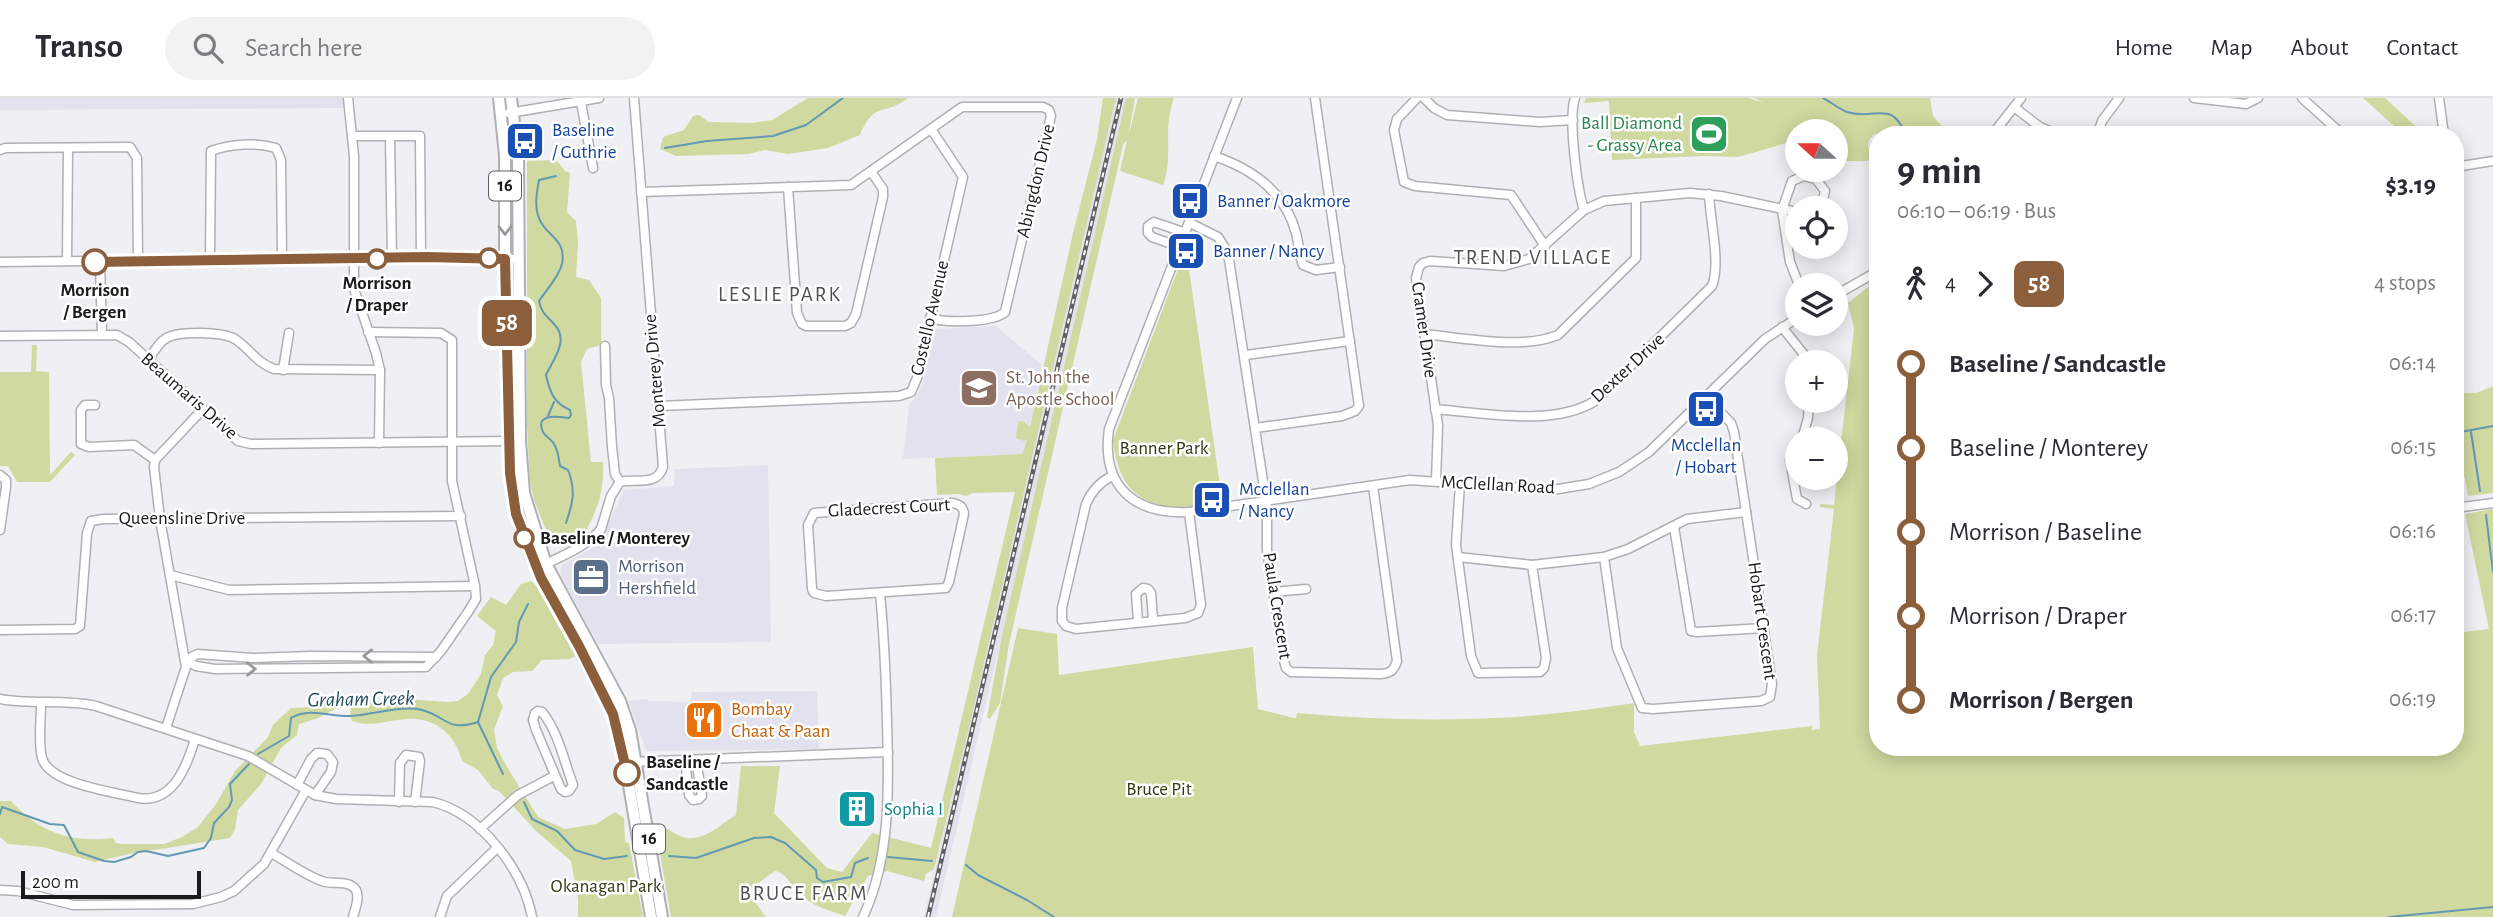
<!DOCTYPE html>
<meta charset="utf-8">
<style>
:root{--surface:#fff;--page:#f2f2f3;--text:#2b2b33;--muted:#7c7c81;--line:#e1e1e2}
body{margin:0;font-family:"Alegreya Sans",sans-serif;background:var(--page);color:var(--text);height:100vh;display:flex;flex-direction:column;font-size:26px;white-space:nowrap}
*{box-sizing:border-box;margin:0}
p{font-size:23px;color:var(--muted)}
.icon{flex:none;width:38px;height:38px;fill:none;stroke:currentColor;stroke-width:2;stroke-linecap:round;stroke-linejoin:round}
.map{position:relative;flex:1;overflow:hidden}
.sheet{position:absolute;left:1869px;top:28px;width:595px;height:630px;display:flex;flex-direction:column;background:var(--surface);border-radius:28px;box-shadow:0 4px 18px #0003}
.sheet>*{flex:none}
.badge{padding:0 14px;border-radius:10px;font-size:24px;line-height:46px}
.needle{width:46px;rotate:291deg}
.buttons{position:absolute;left:1785px;top:21px;display:grid;gap:14px}
.buttons a{display:grid;place-items:center;width:63px;height:63px;border-radius:50%;background:var(--surface);box-shadow:0 4px 18px #0003;font-size:35px}
.scale{position:absolute;left:21px;bottom:18px;width:180px;box-sizing:border-box;padding-left:7px;border:4px solid #1b1b1d;border-top:0;font-size:19px;line-height:24px;white-space:nowrap;color:#1b1b1d;-webkit-text-stroke:5px #fff;paint-order:stroke}
.map>.badge{position:absolute;translate:-50% -50%;box-shadow:0 0 0 4px #fff}
.legs{display:flex;align-items:center;gap:10px;height:77px;padding:0 28px;font-size:23px}
.legs p{margin-inline-start:auto}
.overview{display:flex;align-items:center;justify-content:space-between;height:119px;padding:0 28px}
h1{font-size:38px;font-weight:700;line-height:52px}
ul{padding:0 28px;list-style:none}
li{display:flex;align-items:center;gap:24px;height:84px;font-size:26px}
li i{display:grid;place-items:center;width:10px;height:100%;margin:0 9px;background:currentColor}
li i::after{content:'';width:18px;height:18px;margin:-9px;border:5px solid;border-radius:50%;background:var(--surface)}
li p{margin-inline-start:auto}
li:first-child i{background:linear-gradient(#0000 50%,currentColor 0)}
li:last-child i{background:linear-gradient(currentColor 50%,#0000 0)}
header{display:flex;align-items:center;gap:42px;box-sizing:border-box;height:98px;padding:0 35px;background:var(--surface);border-bottom:2px solid var(--line)}
header strong{font-size:33px}
nav{display:flex;gap:38px;margin-inline-start:auto;font-size:24px}
.search{width:490px;height:63px;background:var(--page);display:flex;align-items:center;gap:18px;box-sizing:border-box;padding:0 24px;border-radius:38px;color:var(--muted);font-size:26px}
.map>svg:first-child{display:block}
.built{fill:#e1e2ed}
.green{fill:#d0d9a0}
.lines{fill:none;stroke-linecap:round;stroke-linejoin:round}
.stream{stroke:#6399b3;stroke-width:2}
.minor-casing{stroke:#afb0b3;stroke-width:11}
.major-casing{stroke:#afb0b3;stroke-width:14}
.minor{stroke:#fff;stroke-width:8}
.major{stroke:#fff;stroke-width:10}
.rail-casing{stroke:#616163;stroke-width:4.5}
.rail{stroke:#fff;stroke-width:2;stroke-dasharray:5;stroke-linecap:butt}
.oneway{stroke:#989899}
.line-1-casing{stroke:#fff;stroke-width:16}
.line-1{stroke:#8b5e3c;stroke-width:10}
.stop-1-dot{fill:#fff;stroke:#8b5e3c;stroke-width:3.5}
.labels{text-anchor:middle;dominant-baseline:central;stroke-width:5;stroke-linejoin:round;paint-order:stroke}
.shield{fill:#fff;stroke:#5f5f61;stroke-width:2}
.shield-label{font-size:18px;font-weight:bold;fill:#1b1b1d}
.leisure-label{font-size:19px;fill:#27864d;stroke:#fff;text-anchor:end}
.transit-label{font-size:19px;fill:#164399;stroke:#fff;text-anchor:start}
.street-label{font-size:19px;fill:#1b1b1d;stroke:#fff}
.stop-label{font-size:19px;font-weight:bold;fill:#1b1b1d;stroke:#fff}
.education-label{font-size:19px;fill:#785e54;stroke:#fff;text-anchor:start}
.park-label{font-size:19px;fill:#363a14;stroke:#fff}
.service-label{font-size:19px;fill:#4e5e75;stroke:#fff;text-anchor:start}
.food-label{font-size:19px;fill:#c56008;stroke:#fff;text-anchor:start}
.culture-label{font-size:19px;fill:#0d838f;stroke:#fff;text-anchor:start}
.neighbourhood-label{font-size:21px;letter-spacing:2px;fill:#4f5052;stroke:#fff}
.water-label{font-size:21px;font-style:italic;fill:#234e62;stroke:#fff}
</style>
<header>
<strong>Transo</strong>
<div class="search"><svg class="icon" aria-label="search" viewBox="0 0 24 24"><circle cx="10" cy="10" r="6"/><path d="M15 15l6 6"/></svg>Search here</div>
<nav><a>Home</a><a>Map</a><a>About</a><a>Contact</a></nav>
</header>
<div class="map">
<svg width="2493" height="819" viewBox="0 0 2493 819">
<rect width="100%" height="100%" fill="#eff0f3"/>
<g class="built">
<path d="M0 0H343L344 10 0 12Z"/>
<path d="M1116 0H1126L1002 537 936 819H924Z"/>
<path d="M996 228 1042 267 1025 356 903 361 909 307 918 296 923 283 936 231Z"/>
<path d="M768 367 771 544 598 546 561 478 560 472 562 467 598 447 624 392 674 388 675 371Z"/>
<path d="M817 593 819 651 646 653 629 603 647 601 648 603 690 604 692 594Z"/>
</g>
<g class="green">
<path d="M808 0H908C883 19 875 2 860 37L828 50 788 56 765 52 748 56 676 58 660 51 663 39 684 32 693 18 699 17 709 24 752 25 772 22Z"/>
<path d="M1103 0H1116L968 634 934 771 926 776 924 783 887 773 868 778 845 818C828 812 812 808 799 795 791 788 787 775 775 773L750 791V797L766 819H671L657 738 660 728C668 730 673 735 680 738 701 747 719 727 736 717L741 668H780L774 715 827 770 842 774 872 735 931 750 1015 394 973 395 966 398 959 396 937 397 935 360 1023 356 1027 341 1024 343 1016 340 1018 324 1023 323 1030 329 1073 135 1097 41Z"/>
<path d="M1126 0H1135L1128 39 1138 0H1174C1162 32 1174 58 1163 87L1120 73 1127 42 1123 47 1009 546 1000 605 990 621 987 619 1002 537Z"/>
<path d="M1586 0H1749L1764 5 1754 0H1930L1933 18 1950 37 1875 36C1867 42 1867 47 1870 56L1868 63H1846L1836 52V33H1797V42L1738 59 1704 58 1612 62 1609 3 1584 5Z"/>
<path d="M2363 0H2385L2425 37H2404Z"/>
<path d="M556 62 565 73 570 75 567 114 576 123 578 146 576 179 589 182 601 200V247L587 251 581 264 591 364H603C604 391 599 409 586 432L563 440H549L534 402 530 384 527 327V63Z"/>
<path d="M1186 150 1222 402C1207 405 1188 412 1173 410 1132 405 1117 380 1113 342Z"/>
<path d="M1878 181V649H2455V535L2489 531 2465 416 2493 411V819H952L1018 530 1057 536 1059 577 1253 549 1258 611 1294 620H1296L1297 615C1363 621 1430 623 1496 620 1542 618 1588 612 1634 605V634L1640 648 1813 628 1811 632 1820 631 1817 558 1834 411 1820 409V406L1834 407 1854 230 1848 205Z"/>
<path d="M32 247H37L36 273 49 274 50 377 71 354 75 357 50 384H17L8 368H0V274H31Z"/>
<path d="M2493 288V395L2468 398 2465 380 2460 372 2455 371V295H2476Z"/>
<path d="M531 483 536 487 575 558 570 561 542 562 532 573 513 574 503 580 497 597 503 608 494 632 497 650 507 669 538 719 565 731 596 726 615 714 624 720 625 744 629 745 643 819H578V801L571 763 536 733 499 693 493 691 478 672 462 663C455 636 435 619 406 621 388 622 370 630 352 623L350 618 351 607 406 601 447 604 458 603 468 596 481 576 485 557 493 547 496 533 477 518 491 499 506 507 521 486Z"/>
<path d="M325 603 343 607 318 620 299 626 297 637 281 650 261 686 238 712 235 731 230 740 129 756 95 764 43 749 8 746 0 739V703H11C40 735 71 745 113 740L116 745 122 746H164L182 739 198 729 216 706 235 673 268 639 273 627 291 610 313 609Z"/>
</g>
<g class="lines">
<g class="stream">
<path d="M1823 0C1831 4 1839 11 1847 14 1875 23 1891 0 1906 37"/>
<path d="M665 50 707 43 773 38 806 27 843 0"/>
<path d="M556 78 539 82C537 93 534 108 539 120 545 138 567 140 562 166 559 179 546 192 539 203 542 216 546 217 554 226 570 242 553 262 546 277 550 295 554 305 570 312L571 317 569 320C560 319 534 314 543 334 545 338 552 342 554 346 558 352 559 361 560 368L568 372C576 392 573 405 566 425"/>
<path d="M548 318 554 304"/>
<path d="M2471 334 2480 393"/>
<path d="M2455 335 2493 328"/>
<path d="M2486 417 2493 474"/>
<path d="M478 624 503 676"/>
<path d="M258 656 289 638 291 620C309 609 331 619 351 618 372 617 401 607 422 612 448 619 446 634 478 624L491 579 516 544 519 524 528 506"/>
<path d="M524 704 532 721 557 733 575 752 604 761 627 758"/>
<path d="M0 716 2 709 50 726 64 727 78 754 104 763 114 764 131 759 138 754 146 753 168 758 204 750 211 740 214 725 229 709 232 702 230 686 249 666"/>
<path d="M669 758 696 760 754 740 771 739 785 745 816 772 817 780 823 784 851 779 855 765 868 760"/>
<path d="M888 759 932 763"/>
<path d="M966 767 978 777 1027 802 1054 819"/>
<path d="M2389 819 2493 809"/>
</g>
<g class="minor-casing">
<g id="minor">
<path d="M348 0 354 58V191L376 255 380 272 379 345"/>
<path d="M1237 0 1109 331C1101 387 1133 417 1189 414L1410 382 1552 392 1589 386 1619 374 1649 354 1765 241 1797 220"/>
<path d="M1417 0 1397 21 1394 32 1404 84 1415 88 1511 97 1545 148"/>
<path d="M1424 0 1434 10 1447 17 1540 24 1573 22"/>
<path d="M1575 0C1568 20 1577 90 1584 112"/>
<path d="M2194 0 2246 6 2258 0"/>
<path d="M2302 0 2343 37"/>
<path d="M2439 0 2444 37"/>
<path d="M581 4 593 70"/>
<path d="M2014 9 2040 29 2059 37"/>
<path d="M509 15 599 0"/>
<path d="M1992 37 2021 0"/>
<path d="M2097 37 2102 23 2119 0"/>
<path d="M352 38H420L421 160"/>
<path d="M390 39 392 160"/>
<path d="M0 52 5 50 130 49 137 60 138 163"/>
<path d="M1214 58C1253 71 1285 94 1296 135 1299 146 1299 157 1303 167L1316 172 1340 169"/>
<path d="M2455 69 2493 63"/>
<path d="M788 89 797 215 802 226 806 228H845L851 225 856 216 883 99V91L872 75"/>
<path d="M641 94 851 87 962 9H1043L1049 12 1051 18 1005 214C993 225 945 225 930 220"/>
<path d="M1782 112 1792 83 1804 78 1816 81 1825 93 1822 106 1818 110"/>
<path d="M1782 112 1790 164 1799 187"/>
<path d="M1190 125 1218 139 1228 155 1267 409V452L1283 559 1286 570 1291 574 1381 576C1391 575 1394 572 1397 563L1373 388"/>
<path d="M1180 149 1152 139 1148 135V128L1154 124 1186 135"/>
<path d="M210 162 211 53C230 46 256 44 276 50L281 62 282 161"/>
<path d="M67 163 68 50"/>
<path d="M0 164 427 159 519 161"/>
<path d="M100 164 102 237"/>
<path d="M1836 197 1878 173"/>
<path d="M1782 229 1810 264"/>
<path d="M1424 236C1463 240 1522 252 1558 237L1636 160V100"/>
<path d="M0 238 117 237 129 244 238 343 251 346 509 343"/>
<path d="M605 248 606 287 609 300 612 349 615 376 620 384"/>
<path d="M1246 257 1350 243"/>
<path d="M148 262C153 256 158 245 165 241 177 232 223 234 235 241 250 251 257 265 274 271L380 272"/>
<path d="M283 272 289 235"/>
<path d="M95 307H85L81 312V346L89 349 134 347 155 362"/>
<path d="M659 308 899 298 911 294 917 280 963 79 931 31"/>
<path d="M1435 311C1483 315 1554 329 1595 303L1712 188C1721 165 1710 123 1709 96"/>
<path d="M1255 330 1342 318 1355 313 1359 308 1315 0"/>
<path d="M1802 341 1808 320 1809 303"/>
<path d="M1797 351 1790 362 1797 401 1806 406"/>
<path d="M0 377 6 382V389L0 432"/>
<path d="M1112 378C1100 384 1091 394 1086 406L1062 510V523L1066 528 1076 531 1185 520 1198 515 1201 507 1189 414"/>
<path d="M1436 383 1438 327 1416 180 1419 169 1423 165 1430 163 1504 168 1529 161 1584 112 1604 103 1690 95 1721 98 1797 114"/>
<path d="M1460 385 1456 447 1471 558 1478 575 1540 574 1544 570 1546 560 1532 467"/>
<path d="M953 405C960 407 963 408 964 416L949 484 946 490 826 498 814 495 812 491 808 427 814 415Z"/>
<path d="M2455 410 2493 405"/>
<path d="M1674 429 1691 533 1697 534 1764 530"/>
<path d="M1458 459 1532 467 1604 459 1628 451 1687 421 1746 414"/>
<path d="M1604 459 1617 550 1642 610 1653 611 1761 603 1770 599 1772 586 1734 334 1731 325 1706 299"/>
<path d="M544 467C564 457 587 448 601 431L611 398 620 384C635 380 657 389 663 369L634 0"/>
<path d="M170 477 229 492 475 488"/>
<path d="M1274 494 1306 491"/>
<path d="M1138 523 1136 496 1143 490 1148 491 1151 495 1153 521"/>
<path d="M0 532 75 531 80 528 87 435 91 423 103 421 461 418"/>
<path d="M185 562 196 568 215 571 426 569 441 553 468 514 476 501 475 488 452 383V242L441 235 368 234"/>
<path d="M185 562 198 556 253 560 310 558 436 559"/>
<path d="M0 601C32 607 65 601 96 608L248 658 315 697 336 701 433 704C481 716 523 772 532 819"/>
<path d="M41 606C41 622 38 644 42 660 49 686 114 694 138 700 173 706 187 668 195 641"/>
<path d="M538 613 542 614C558 633 564 663 573 687L569 693 565 694 561 691 536 632 533 622 535 615Z"/>
<path d="M166 630 186 569 160 421 154 369 155 362 202 312"/>
<path d="M685 662 689 697 693 702 699 701 702 698 696 662"/>
<path d="M633 664 888 654"/>
<path d="M297 687 311 661 317 655 327 656 333 664 331 674 315 697"/>
<path d="M399 704 400 665 406 657 419 659 420 663 415 704"/>
<path d="M480 731 518 697 554 678"/>
<path d="M271 755C286 763 309 780 325 784 334 786 350 782 356 792 360 800 355 811 353 819"/>
<path d="M0 792 18 793 73 807 193 806 221 799 234 793 264 766 306 692"/>
<path d="M440 819 447 798 497 750"/>
<path d="M863 819C891 760 889 688 887 624 886 581 884 538 880 495"/>
</g>
</g>
<g class="major-casing">
<g id="major">
<path d="M499 0 505 57V168L512 392 520 430 532 460 613 616 627 675 651 819"/>
<path d="M511 0 518 57 520 343 524 395 546 466 620 603 630 632 662 819"/>
</g>
</g>
<use href="#minor" class="minor"/>
<use href="#major" class="major"/>
<g class="rail-casing">
<path id="rail" d="M928 819 1121 0"/>
</g>
<use href="#rail" class="rail"/>
</g>
<defs><path id="oneway-chevron" d="M-2-3.5L2.5 0L-2 3.5" fill="none" stroke-width="1.6" stroke-linecap="round" stroke-linejoin="round" transform="scale(1.75)"/></defs>
<g class="oneway">
<use href="#oneway-chevron" transform="translate(505 132) rotate(90)"/>
<use href="#oneway-chevron" transform="translate(368 558) rotate(180)"/>
<use href="#oneway-chevron" transform="translate(251 571) rotate(-1)"/>
</g>
<g class="lines">
<g class="line-1-casing">
<path id="line-1" d="M95 164 427 159 505 161 510 375 516 416 541 480 579 548 613 616 627 675"/>
</g>
<use href="#line-1" class="line-1"/>
</g>
<defs>
<g id="stadium-square" transform="scale(2.0125)"><rect x="-9" y="-9" width="18" height="18" rx="4" fill="#2e9e5b" stroke="#fff"/><path d="M0-5a6.5 5 0 1 0 0 10a6.5 5 0 1 0 0-10ZM-3.5-1.8h7v3.6h-7Z" fill="#fff"/></g>
<g id="bus-square" transform="scale(2.0125)"><rect x="-9" y="-9" width="18" height="18" rx="4" fill="#1a4fb4" stroke="#fff"/><path d="M-5-6H5V4H4V6H2V4H-2V6H-4V4H-5ZM-3.5-4V0h7V-4ZM-3.5 1.2v1.5H-2V1.2ZM2 1.2v1.5H3.5V1.2Z" fill="#fff"/></g>
<g id="school-square" transform="scale(2.0125)"><rect x="-9" y="-9" width="18" height="18" rx="4" fill="#8d6e63" stroke="#fff"/><path d="M0-5L7-2L0 1L-7-2ZM-4 1L0 2.5L4 1V4Q0 6-4 4Z" fill="#fff"/></g>
<g id="office-square" transform="scale(2.0125)"><rect x="-9" y="-9" width="18" height="18" rx="4" fill="#5c6f8a" stroke="#fff"/><path d="M-6-3h4V-5.5h4V-3h4V5H-6ZM-1-4.5V-3h2v-1.5ZM-6 0V1H6V0Z" fill="#fff"/></g>
<g id="restaurant-square" transform="scale(2.0125)"><rect x="-9" y="-9" width="18" height="18" rx="4" fill="#e8710a" stroke="#fff"/><path d="M-5-6h1v4h1v-4h1v4h1v-4h1v5L-1.5 .5V6h-2V.5L-5-1ZM5-6V6H3V1.5H1.5Q1.5-4 5-6Z" fill="#fff"/></g>
<g id="building-square" transform="scale(2.0125)"><rect x="-9" y="-9" width="18" height="18" rx="4" fill="#0f9aa8" stroke="#fff"/><path d="M-4-6H4V6H1V3H-1V6H-4ZM-2.5-4.3h1.7v1.8h-1.7ZM.8-4.3h1.7v1.8H.8ZM-2.5-1h1.7V.8h-1.7ZM.8-1h1.7V.8H.8Z" fill="#fff"/></g>
</defs>
<g fill-rule="evenodd">
<use href="#stadium-square" x="1709" y="36"/>
<use href="#bus-square" x="525" y="43"/>
<use href="#bus-square" x="1190" y="103"/>
<use href="#bus-square" x="1186" y="153"/>
<use href="#school-square" x="979" y="290"/>
<use href="#bus-square" x="1706" y="311"/>
<use href="#bus-square" x="1212" y="402"/>
<use href="#office-square" x="591" y="479"/>
<use href="#restaurant-square" x="704" y="622"/>
<use href="#building-square" x="857" y="711"/>
</g>
<g class="stop-1-dot">
<circle cx="489" cy="160" r="9"/>
<circle cx="377" cy="161" r="9"/>
<circle cx="95" cy="164" r="12"/>
<circle cx="524" cy="440" r="9"/>
<circle cx="627" cy="675" r="12"/>
</g>
<g class="labels">
<g class="shield">
<rect x="489" y="73.5" width="32" height="29" rx="5"/>
<rect x="633" y="726.5" width="32" height="29" rx="5"/>
</g>
<g class="shield-label">
<text x="505" y="88">16</text>
<text x="649" y="741">16</text>
</g>
<g class="leisure-label">
<text x="1682" y="25">Ball Diamond<tspan x="1682" dy="22">- Grassy Area</tspan></text>
</g>
<g class="transit-label">
<text x="552" y="32">Baseline<tspan x="552" dy="22">/ Guthrie</tspan></text>
<text x="1217" y="103">Banner / Oakmore</text>
<text x="1213" y="153">Banner / Nancy</text>
<text x="1706" y="347" text-anchor="middle">Mcclellan<tspan x="1706" dy="22">/ Hobart</tspan></text>
<text x="1239" y="391">Mcclellan<tspan x="1239" dy="22">/ Nancy</tspan></text>
</g>
<g class="street-label">
<text transform="translate(1036 83) rotate(-77)">Abingdon Drive</text>
<text transform="translate(930 220) rotate(-77)">Costello Avenue</text>
<text transform="translate(1424 232) rotate(82)">Cramer Drive</text>
<text transform="translate(1628 270) rotate(-43)">Dexter Drive</text>
<text transform="translate(655 273) rotate(-95)">Monterey Drive</text>
<text transform="translate(189 298) rotate(41)">Beaumaris Drive</text>
<text transform="translate(1498 387) rotate(3)">McClellan Road</text>
<text transform="translate(889 410) rotate(-3)">Gladecrest Court</text>
<text x="182" y="420">Queensline Drive</text>
<text transform="translate(1277 508) rotate(81)">Paula Crescent</text>
<text transform="translate(1762 523) rotate(82)">Hobart Crescent</text>
</g>
<g class="stop-label">
<text x="377" y="185">Morrison<tspan x="377" dy="22">/ Draper</tspan></text>
<text x="95" y="192">Morrison<tspan x="95" dy="22">/ Bergen</tspan></text>
<text x="540" y="440" text-anchor="start">Baseline / Monterey</text>
<text x="646" y="664" text-anchor="start">Baseline /<tspan x="646" dy="22">Sandcastle</tspan></text>
</g>
<g class="education-label">
<text x="1006" y="279">St. John the<tspan x="1006" dy="22">Apostle School</tspan></text>
</g>
<g class="park-label">
<text x="1164" y="350">Banner Park</text>
<text x="1159" y="691">Bruce Pit</text>
<text x="606" y="788">Okanagan Park</text>
</g>
<g class="service-label">
<text x="618" y="468">Morrison<tspan x="618" dy="22">Hershfield</tspan></text>
</g>
<g class="food-label">
<text x="731" y="611">Bombay<tspan x="731" dy="22">Chaat &amp; Paan</tspan></text>
</g>
<g class="culture-label">
<text x="884" y="711">Sophia I</text>
</g>
<g class="neighbourhood-label">
<text x="1533" y="159">TREND VILLAGE</text>
<text x="780" y="196">LESLIE PARK</text>
<text x="804" y="795">BRUCE FARM</text>
</g>
<g class="water-label">
<text transform="translate(361 601) rotate(-1)">Graham Creek</text>
</g>
</g>
</svg>
<div class="buttons">
<a><svg class="needle" viewBox="-14 -14 28 28"><path d="M0-13l5 13h-10z" fill="#e53935"/><path d="M0 13l5-13h-10z" fill="#7c7c81"/></svg></a>
<a><svg class="icon" aria-label="locate" viewBox="0 0 24 24"><circle cx="12" cy="12" r="6"/><path d="M12 2v4M12 18v4M2 12h4M18 12h4"/></svg></a>
<a><svg class="icon" aria-label="layers" viewBox="0 0 24 24"><path d="M12 4l9 5-9 5-9-5zM3 14l9 5 9-5"/></svg></a>
<a>+</a>
<a>−</a>
</div>
<div class="scale">200 m</div>
<b class="badge" style="left:507px;top:225px;background:#8b5e3c;color:#fff">58</b>
<section class="sheet">
<div class="overview"><div><h1>9 min</h1><p>06:10 – 06:19 · Bus</p></div><b>$3.19</b></div>
<div class="legs"><svg class="icon" aria-label="walk" viewBox="0 0 24 24"><circle cx="13" cy="4" r="2"/><path d="M13 8l-2 6 4 7M11 14l-3 7M7 12l3-4h3l4 4"/></svg>4<svg class="icon" aria-label="forward" viewBox="0 0 24 24"><path d="M9 5l7 7-7 7"/></svg><b class="badge" style="background:#8b5e3c;color:#fff">58</b><p>4 stops</p></div>
<ul>
<li><i style="color:#8b5e3c"></i><b>Baseline / Sandcastle</b><p>06:14</p></li>
<li><i style="color:#8b5e3c"></i><span>Baseline / Monterey</span><p>06:15</p></li>
<li><i style="color:#8b5e3c"></i><span>Morrison / Baseline</span><p>06:16</p></li>
<li><i style="color:#8b5e3c"></i><span>Morrison / Draper</span><p>06:17</p></li>
<li><i style="color:#8b5e3c"></i><b>Morrison / Bergen</b><p>06:19</p></li>
</ul>
</section>
</div>
